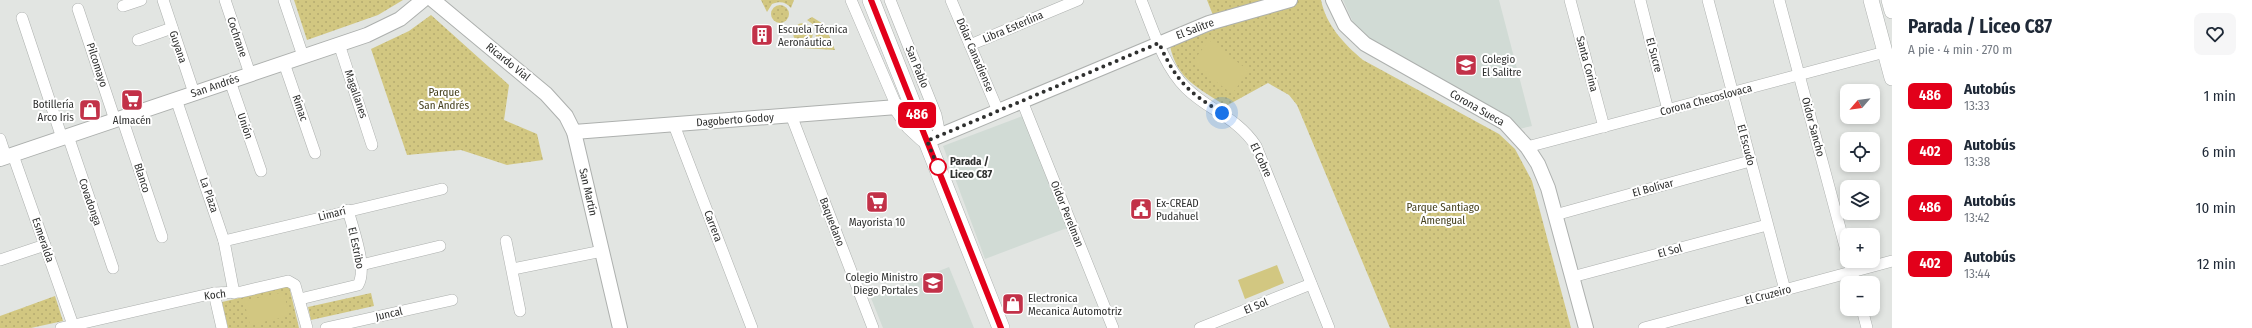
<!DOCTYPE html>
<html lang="es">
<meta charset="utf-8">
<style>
:root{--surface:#fff;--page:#f6f6f7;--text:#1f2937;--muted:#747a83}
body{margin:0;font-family:"Fira Sans Condensed",sans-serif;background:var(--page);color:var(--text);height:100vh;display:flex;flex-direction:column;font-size:15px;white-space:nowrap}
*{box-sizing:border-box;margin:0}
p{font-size:13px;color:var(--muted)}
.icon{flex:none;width:22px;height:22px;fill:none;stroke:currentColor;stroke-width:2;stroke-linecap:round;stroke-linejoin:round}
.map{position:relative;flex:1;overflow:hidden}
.drawer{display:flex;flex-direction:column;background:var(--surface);width:360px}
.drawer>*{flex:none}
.badge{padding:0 8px;border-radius:6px;font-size:14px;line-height:26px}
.needle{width:26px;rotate:242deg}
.fabs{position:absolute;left:1840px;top:84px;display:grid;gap:8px}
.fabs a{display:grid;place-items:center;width:40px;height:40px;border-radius:8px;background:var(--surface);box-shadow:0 2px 6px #0003;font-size:20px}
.you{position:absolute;width:20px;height:20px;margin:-10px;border:3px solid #fff;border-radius:50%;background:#1a73e8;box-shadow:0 0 0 6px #1a73e833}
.map>.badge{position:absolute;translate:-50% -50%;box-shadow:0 0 0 2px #fff}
.round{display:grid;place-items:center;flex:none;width:42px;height:42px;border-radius:8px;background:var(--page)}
.head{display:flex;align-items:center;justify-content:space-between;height:68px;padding:0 16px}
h1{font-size:19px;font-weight:700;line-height:30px}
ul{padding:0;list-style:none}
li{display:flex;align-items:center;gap:12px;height:56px;padding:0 16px}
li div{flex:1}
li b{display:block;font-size:15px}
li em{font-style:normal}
li .badge{min-width:44px;font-weight:700;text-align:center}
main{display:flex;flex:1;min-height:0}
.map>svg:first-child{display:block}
.built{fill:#d1dbd5}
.grass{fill:url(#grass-dots)}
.pitch{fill:#d2c781}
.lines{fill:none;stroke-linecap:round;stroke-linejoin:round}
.minor-casing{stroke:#adb0ae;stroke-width:12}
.tertiary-casing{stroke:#adb0ae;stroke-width:16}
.secondary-casing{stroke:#adb0ae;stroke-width:16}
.primary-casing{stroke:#adb0ae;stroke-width:18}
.minor{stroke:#fff;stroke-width:11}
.tertiary{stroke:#fff;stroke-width:14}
.secondary{stroke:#fff;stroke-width:15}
.primary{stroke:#fff;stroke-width:17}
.line-casing{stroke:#fff;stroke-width:9}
.line{stroke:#e2001a;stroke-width:6}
.walk{stroke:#2f302f;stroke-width:4;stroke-dasharray:0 7.2}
.stop-dot{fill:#fff;stroke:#e2001a;stroke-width:2}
.labels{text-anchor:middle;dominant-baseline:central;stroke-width:4;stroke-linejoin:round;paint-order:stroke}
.street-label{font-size:11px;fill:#2f302f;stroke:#fff}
.poi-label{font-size:11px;fill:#2f302f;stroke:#fff;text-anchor:start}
.park-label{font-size:11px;fill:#45401d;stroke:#fff}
.stop-label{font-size:11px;font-weight:bold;fill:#2f302f;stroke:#fff;text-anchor:start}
</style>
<main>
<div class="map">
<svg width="1892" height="328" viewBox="0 0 1892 328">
<defs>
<pattern id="grass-dots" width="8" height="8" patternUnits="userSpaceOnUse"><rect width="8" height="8" fill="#d2c781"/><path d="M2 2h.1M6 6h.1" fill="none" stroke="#b5ab70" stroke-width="1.8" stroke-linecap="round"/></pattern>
</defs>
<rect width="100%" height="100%" fill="#e2e5e2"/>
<g class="built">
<path d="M1343 0H1499L1532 126 1519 129 1477 100 1357 31Z"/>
<path d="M1025 115 1067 228 985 259 943 146Z"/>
<path d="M949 267 974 328H883L871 298Z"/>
</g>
<g class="grass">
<path d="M294 0H403L378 15 307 40Z"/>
<path d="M761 0H794L791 8C786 2 780 1 772 4L767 12Z"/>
<path d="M1207 0H1321C1326 25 1344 44 1363 60L1499 134 1515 149 1532 181 1571 328H1390L1297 105 1289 95 1268 83 1226 106C1199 88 1177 80 1170 46L1218 28Z"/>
<circle cx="780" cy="14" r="9"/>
<path d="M431 15 509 85 504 120 537 134 543 160 507 165 461 150 407 155 371 49 409 31Z"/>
<path d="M812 17 825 25 835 50 802 48V46L810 45 816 37 814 25 807 20Z"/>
<circle cx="803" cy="33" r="10"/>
<path d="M289 286 299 328H228L222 302Z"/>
<path d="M371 293 374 306 311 320 308 307Z"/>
<path d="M55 296 63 321 31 328H0V316Z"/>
</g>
<g class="pitch">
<path d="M1209 40 1249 71 1232 94 1192 63Z"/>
<path d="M1277 265 1284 283 1245 299 1238 280Z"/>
<path d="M284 292 289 316 250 325 244 301Z"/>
</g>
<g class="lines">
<g class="minor-casing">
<g id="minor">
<path d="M163 0 194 93"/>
<path d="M225 0 250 74"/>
<path d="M284 0 303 56"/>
<path d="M851 0 897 107"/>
<path d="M890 0 936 115 939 130 937 136"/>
<path d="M951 0 998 111"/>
<path d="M1141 0C1153 29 1163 65 1186 88 1209 111 1236 116 1256 146L1329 328"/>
<path d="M1570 0 1604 127"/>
<path d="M1640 0 1668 110"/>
<path d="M1708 0 1785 290"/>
<path d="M1779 0 1847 254"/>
<path d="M123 6 141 0"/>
<path d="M78 9 115 120"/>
<path d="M22 18 62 138"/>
<path d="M138 40 172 28"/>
<path d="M339 44 372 145"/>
<path d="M970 45 1078 0"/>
<path d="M284 63 315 153"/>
<path d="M230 81 261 171"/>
<path d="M176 99 224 241 234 293"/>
<path d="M1022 101 1113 328"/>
<path d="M791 115 873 328"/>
<path d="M122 118 162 237"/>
<path d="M674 125 752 328"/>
<path d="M68 136 113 268"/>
<path d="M0 139 6 157"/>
<path d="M1527 147 1885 52"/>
<path d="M13 155 73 325"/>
<path d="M1555 215 1750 161"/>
<path d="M224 241 442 189"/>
<path d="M506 241 520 311"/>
<path d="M0 260 45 245"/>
<path d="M1849 261 1855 283"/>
<path d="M361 265 440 246"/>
<path d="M513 269 602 251"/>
<path d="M1572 277 1767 225"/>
<path d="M214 293 222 328"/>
<path d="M300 299 358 285C368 268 353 230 348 210"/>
<path d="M1862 309 1867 328"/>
<path d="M61 328 214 293 241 292 288 281 295 285 307 328"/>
<path d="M326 328 452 300"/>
<path d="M1200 328 1311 284"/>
<path d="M1644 328 1892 261"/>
</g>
</g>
<g class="tertiary-casing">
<g id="tertiary">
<path d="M433 0 546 94 566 116 574 132 620 328"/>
<path d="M1333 0 1345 25 1365 44 1505 123 1527 147 1538 164 1548 188 1586 328"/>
<path d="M574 132 897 107"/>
<path d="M927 141 1209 23 1290 0"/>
<path d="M0 159 367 35 400 19 423 0"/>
</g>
</g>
<g class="secondary-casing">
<g id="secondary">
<path d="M1871 0 1892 78"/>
<path d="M1889 0 1892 11"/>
</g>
</g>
<g class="primary-casing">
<g id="primary">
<path d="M871 0 1001 328"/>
<path d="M897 107 910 126 923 138"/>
</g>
</g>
<use href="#minor" class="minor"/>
<use href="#tertiary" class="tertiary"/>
<use href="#secondary" class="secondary"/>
<use href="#primary" class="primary"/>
</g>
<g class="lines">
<g class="line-casing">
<path id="line" d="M871 0 1001 328"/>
</g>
<use href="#line" class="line"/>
<path class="walk" d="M938 167 940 172 927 141 1159 43C1176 81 1187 91 1222 113"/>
</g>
<defs>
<g id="building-square" transform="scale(1.15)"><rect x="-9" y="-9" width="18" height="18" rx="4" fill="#c23148" stroke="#fff"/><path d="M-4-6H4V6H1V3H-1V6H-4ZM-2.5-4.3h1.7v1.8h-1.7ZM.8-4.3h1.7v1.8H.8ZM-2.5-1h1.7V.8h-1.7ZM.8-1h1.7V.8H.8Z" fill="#fff"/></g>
<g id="school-square" transform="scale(1.15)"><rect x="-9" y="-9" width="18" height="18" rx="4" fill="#c23148" stroke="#fff"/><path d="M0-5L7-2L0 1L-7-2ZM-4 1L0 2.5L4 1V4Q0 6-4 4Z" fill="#fff"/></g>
<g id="supermarket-square" transform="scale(1.15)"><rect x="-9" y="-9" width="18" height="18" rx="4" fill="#c23148" stroke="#fff"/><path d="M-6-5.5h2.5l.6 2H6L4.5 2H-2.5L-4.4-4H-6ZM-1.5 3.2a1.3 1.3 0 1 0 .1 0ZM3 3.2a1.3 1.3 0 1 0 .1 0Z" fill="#fff"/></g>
<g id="shop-square" transform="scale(1.15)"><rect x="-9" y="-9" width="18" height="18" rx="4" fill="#c23148" stroke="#fff"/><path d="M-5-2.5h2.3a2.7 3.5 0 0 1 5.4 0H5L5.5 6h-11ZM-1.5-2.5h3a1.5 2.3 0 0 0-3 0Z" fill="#fff"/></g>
<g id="civic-square" transform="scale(1.15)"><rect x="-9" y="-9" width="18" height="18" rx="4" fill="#c23148" stroke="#fff"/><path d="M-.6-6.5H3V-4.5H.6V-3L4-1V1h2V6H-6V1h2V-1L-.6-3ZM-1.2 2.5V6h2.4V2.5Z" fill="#fff"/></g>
</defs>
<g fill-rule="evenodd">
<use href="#building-square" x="762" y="35"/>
<use href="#school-square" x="1466" y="65"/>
<use href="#supermarket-square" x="132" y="100"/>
<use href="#shop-square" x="90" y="110"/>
<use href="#supermarket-square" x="877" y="202"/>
<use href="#civic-square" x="1141" y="209"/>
<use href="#school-square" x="933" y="283"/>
<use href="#shop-square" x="1013" y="304"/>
</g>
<circle class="stop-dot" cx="938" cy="167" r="8"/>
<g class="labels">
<g class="street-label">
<text transform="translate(1013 27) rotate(-23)">Libra Esterlina</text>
<text transform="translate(1195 29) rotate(-21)">El Salitre</text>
<text transform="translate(237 37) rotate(71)">Cochrane</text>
<text transform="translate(178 47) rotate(71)">Guyana</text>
<text transform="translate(975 55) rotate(67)">Dólar Canadiense</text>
<text transform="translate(1654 55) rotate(75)">El Sucre</text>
<text transform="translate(508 62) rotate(39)">Ricardo Vial</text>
<text transform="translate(1587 64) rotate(75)">Santa Corina</text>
<text transform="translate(97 65) rotate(72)">Pilcomayo</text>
<text transform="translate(917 67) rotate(68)">San Pablo</text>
<text transform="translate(215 86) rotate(-19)">San Andrés</text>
<text transform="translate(356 94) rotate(71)">Magallanes</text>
<text transform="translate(1706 100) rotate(-15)">Corona Checoslovaca</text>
<text transform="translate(300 108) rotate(71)">Rímac</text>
<text transform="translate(1477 108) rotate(30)">Corona Sueca</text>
<text transform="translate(735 120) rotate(-4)">Dagoberto Godoy</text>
<text transform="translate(245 126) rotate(71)">Unión</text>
<text transform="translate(1813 127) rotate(75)">Oidor Sancho</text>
<text transform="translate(1746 145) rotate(75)">El Escudo</text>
<text transform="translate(1261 160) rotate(65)">El Cobre</text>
<text transform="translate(142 178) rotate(72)">Blanco</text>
<text transform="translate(1653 188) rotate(-15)">El Bolívar</text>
<text transform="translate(588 192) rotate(77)">San Martín</text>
<text transform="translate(209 195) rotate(71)">La Plaza</text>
<text transform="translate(90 202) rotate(71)">Covadonga</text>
<text transform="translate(332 214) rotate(-14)">Limarí</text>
<text transform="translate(1067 214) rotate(68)">Oidor Perelman</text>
<text transform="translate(832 222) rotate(69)">Baquedano</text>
<text transform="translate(713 226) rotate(69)">Carrera</text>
<text transform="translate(43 240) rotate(71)">Esmeralda</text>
<text transform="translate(356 248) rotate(78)">El Estribo</text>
<text transform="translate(1670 251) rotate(-15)">El Sol</text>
<text transform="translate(215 295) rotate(-7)">Koch</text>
<text transform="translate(1768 295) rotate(-15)">El Cruzeiro</text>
<text transform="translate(1256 306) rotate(-22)">El Sol</text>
<text transform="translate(389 314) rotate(-13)">Juncal</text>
</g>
<g class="poi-label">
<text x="778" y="29">Escuela Técnica<tspan x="778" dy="13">Aeronáutica</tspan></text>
<text x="1482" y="59">Colegio<tspan x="1482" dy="13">El Salitre</tspan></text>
<text x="74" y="104" text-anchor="end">Botillería<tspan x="74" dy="13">Arco Iris</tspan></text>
<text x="132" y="120" text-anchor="middle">Almacén</text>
<text x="1156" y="203">Ex-CREAD<tspan x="1156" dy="13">Pudahuel</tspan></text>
<text x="877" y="222" text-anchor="middle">Mayorista 10</text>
<text x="918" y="277" text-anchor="end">Colegio Ministro<tspan x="918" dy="13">Diego Portales</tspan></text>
<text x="1028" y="298">Electronica<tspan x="1028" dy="13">Mecanica Automotriz</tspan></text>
</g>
<g class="park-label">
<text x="444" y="92">Parque<tspan x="444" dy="13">San Andrés</tspan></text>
<text x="1443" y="207">Parque Santiago<tspan x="1443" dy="13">Amengual</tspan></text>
</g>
<g class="stop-label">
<text x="950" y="161">Parada /<tspan x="950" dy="13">Liceo C87</tspan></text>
</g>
</g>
</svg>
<div class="fabs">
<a><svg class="needle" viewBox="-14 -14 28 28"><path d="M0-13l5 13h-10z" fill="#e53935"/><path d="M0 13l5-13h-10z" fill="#747a83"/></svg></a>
<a><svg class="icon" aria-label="locate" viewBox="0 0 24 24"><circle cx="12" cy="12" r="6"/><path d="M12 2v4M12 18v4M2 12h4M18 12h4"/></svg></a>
<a><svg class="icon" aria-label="layers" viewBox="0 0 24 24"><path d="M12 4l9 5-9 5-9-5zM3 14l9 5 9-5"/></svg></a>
<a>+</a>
<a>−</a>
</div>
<div class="you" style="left:1222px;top:113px"></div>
<b class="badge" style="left:917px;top:115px;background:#e2001a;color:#fff">486</b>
</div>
<section class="drawer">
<div class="head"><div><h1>Parada / Liceo C87</h1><p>A pie · 4 min · 270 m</p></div><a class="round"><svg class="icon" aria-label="heart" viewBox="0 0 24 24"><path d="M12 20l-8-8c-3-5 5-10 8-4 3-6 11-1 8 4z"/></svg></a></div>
<ul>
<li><span class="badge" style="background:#e2001a;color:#fff">486</span><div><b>Autobús</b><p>13:33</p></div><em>1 min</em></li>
<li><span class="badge" style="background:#e2001a;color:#fff">402</span><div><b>Autobús</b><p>13:38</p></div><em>6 min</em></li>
<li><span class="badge" style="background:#e2001a;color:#fff">486</span><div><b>Autobús</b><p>13:42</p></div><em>10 min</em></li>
<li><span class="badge" style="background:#e2001a;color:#fff">402</span><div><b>Autobús</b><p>13:44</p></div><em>12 min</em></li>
</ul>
</section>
</main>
